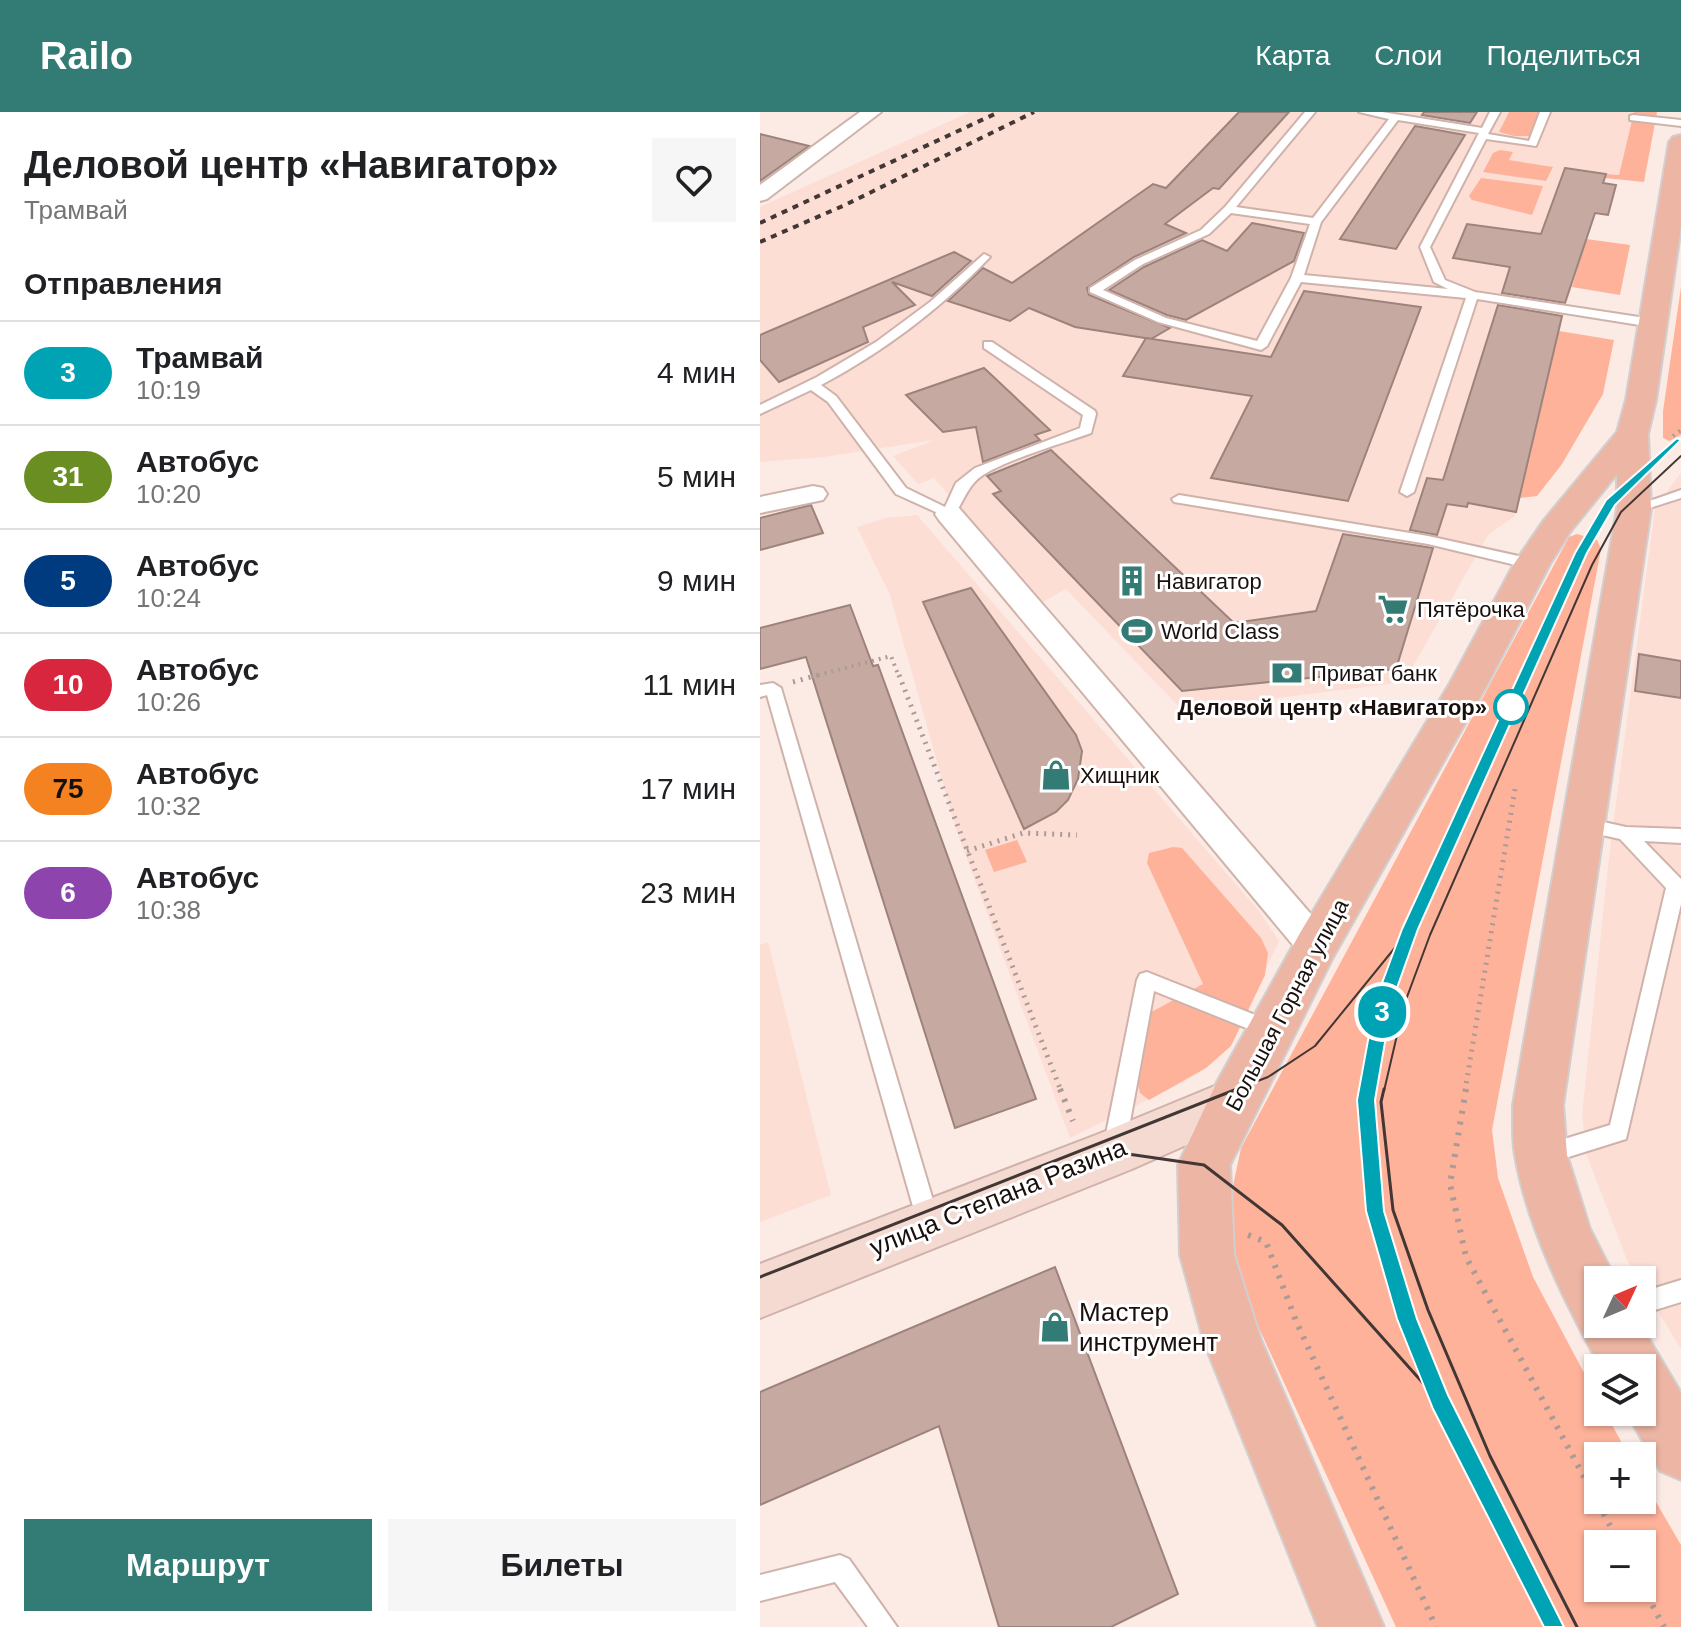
<!DOCTYPE html>
<html lang="ru">
<meta charset="utf-8">
<style>
:root{--surface:#fff;--page:#f6f6f6;--text:#202124;--muted:#757577;--line:#e0e0e0;--accent:#337b75}
body{margin:0;font-family:Helvetica,sans-serif;background:var(--page);color:var(--text);height:100vh;display:flex;flex-direction:column;font-size:30px;white-space:nowrap}
*{box-sizing:border-box;margin:0}
p{font-size:26px;color:var(--muted)}
.icon{flex:none;width:44px;height:44px;fill:none;stroke:currentColor;stroke-width:2;stroke-linecap:round;stroke-linejoin:round}
.map{position:relative;flex:1;overflow:hidden}
.details{display:flex;flex-direction:column;background:var(--surface);width:760px}
.details>*{flex:none}
.badge{padding:0 16px;border-radius:26px;font-size:28px;line-height:52px}
.needle{width:52px;rotate:46deg}
.tools{position:absolute;left:824px;top:1154px;display:grid;gap:16px}
.tools a{display:grid;place-items:center;width:72px;height:72px;border-radius:0px;background:var(--surface);box-shadow:0 2px 6px #0004;font-size:40px}
.map>.badge{position:absolute;translate:-50% -50%;box-shadow:0 0 0 4px #fff}
h2{padding:0 24px;font-size:30px;line-height:72px}
.round{display:grid;place-items:center;flex:none;width:84px;height:84px;border-radius:0px;background:var(--page)}
.overview{display:flex;align-items:center;justify-content:space-between;height:136px;padding:0 24px}
h1{font-size:38px;font-weight:600;line-height:60px}
.action{display:flex;gap:16px;margin-top:auto;padding:16px 24px}
.action a{flex:1;height:92px;border-radius:0px;background:var(--accent);color:#fff;font-size:32px;font-weight:600;line-height:92px;text-align:center}
.action a+a{background:var(--page);color:var(--text)}
ul{padding:0;list-style:none}
li{display:flex;align-items:center;gap:24px;height:104px;padding:0 24px;border-top:2px solid var(--line)}
li div{flex:1}
li b{display:block;font-size:30px}
li em{font-style:normal}
li .badge{min-width:88px;font-weight:700;text-align:center}
header{display:flex;align-items:center;gap:48px;box-sizing:border-box;height:112px;padding:0 40px;background:var(--accent);color:#fff}
header strong{font-size:38px}
nav{display:flex;gap:44px;margin-inline-start:auto;font-size:28px}
main{display:flex;flex:1;min-height:0}
.map>svg:first-child{display:block}
.built{fill:#fcded5}
.green{fill:#feb29a;fill-rule:evenodd}
.building{fill:#c6aaa2;stroke:#9d837b;stroke-width:2}
.lines{fill:none;stroke-linecap:round;stroke-linejoin:round}
.lane-casing{stroke:#cfb3ab;stroke-width:4}
.street-casing{stroke:#cfb3ab;stroke-width:4}
.secondary-casing{stroke:#cfb3ab;stroke-width:4}
.primary-casing{stroke:#d1cfcf;stroke-width:4}
.path-far2{stroke:#aa9b97;stroke-width:4;stroke-dasharray:2 5;stroke-linecap:butt}
.path-far1{stroke:#aa9b97;stroke-width:5;stroke-dasharray:2 6;stroke-linecap:butt}
.path{stroke:#aa9b97;stroke-width:6;stroke-dasharray:3 8;stroke-linecap:butt}
.lane{fill:#fff;fill-rule:evenodd}
.street{fill:#fff;fill-rule:evenodd}
.secondary{fill:#f5dad2;fill-rule:evenodd}
.primary{fill:#ecb5a4;fill-rule:evenodd}
.tram-far1{stroke:#423734;stroke-width:2}
.tram{stroke:#423734;stroke-width:3}
.rail{stroke:#423734;stroke-width:4;stroke-dasharray:6 6;stroke-linecap:butt}
.line{fill:#00a3b4;stroke:#fff;stroke-width:2}
.stop-dot{fill:#fff;stroke:#00a3b4;stroke-width:4}
.labels{text-anchor:middle;dominant-baseline:central;stroke-width:6;stroke-linejoin:round;paint-order:stroke}
.poi-label{font-size:22px;fill:#19100d;stroke:#fff;text-anchor:start}
.stop-label{font-size:22px;font-weight:bold;fill:#19100d;stroke:#fff;text-anchor:end}
.street-label{font-size:22px;fill:#19100d;stroke:#fff}
.near-street-label{font-size:26px;fill:#19100d;stroke:#fff}
.near-poi-label{font-size:26px;fill:#19100d;stroke:#fff;text-anchor:start}
</style>
<header>
<strong>Railo</strong>
<nav><a>Карта</a><a>Слои</a><a>Поделиться</a></nav>
</header>
<main>
<section class="details">
<div class="overview"><div><h1>Деловой центр «Навигатор»</h1><p>Трамвай</p></div><a class="round"><svg class="icon" aria-label="heart" viewBox="0 0 24 24"><path d="M12 20l-8-8c-3-5 5-10 8-4 3-6 11-1 8 4z"/></svg></a></div>
<h2>Отправления</h2>
<ul>
<li><span class="badge" style="background:#00a3b4;color:#fff">3</span><div><b>Трамвай</b><p>10:19</p></div><em>4 мин</em></li>
<li><span class="badge" style="background:#6b8e23;color:#fff">31</span><div><b>Автобус</b><p>10:20</p></div><em>5 мин</em></li>
<li><span class="badge" style="background:#003b80;color:#fff">5</span><div><b>Автобус</b><p>10:24</p></div><em>9 мин</em></li>
<li><span class="badge" style="background:#d7263d;color:#fff">10</span><div><b>Автобус</b><p>10:26</p></div><em>11 мин</em></li>
<li><span class="badge" style="background:#f58220;color:#111">75</span><div><b>Автобус</b><p>10:32</p></div><em>17 мин</em></li>
<li><span class="badge" style="background:#8e44ad;color:#fff">6</span><div><b>Автобус</b><p>10:38</p></div><em>23 мин</em></li>
</ul>
<div class="action"><a>Маршрут</a><a>Билеты</a></div>
</section>
<div class="map">
<svg width="921" height="1515" viewBox="0 0 921 1515">
<rect width="100%" height="100%" fill="#fceae5"/>
<g class="built">
<path d="M210 0H874L859 63 846 62 805 197 755 404 728 423 644 570 422 598 306 477 281 491 174 366 158 372 133 344 175 328 63 345 0 350V95Z"/>
<path d="M921 361V1237L882 1173V1168H879L867 1148 827 1044 822 1003 849 745 895 396Z"/>
<path d="M157 403 499 799 519 829 470 934 446 956 418 973 310 1026 196 717 130 483 97 415 126 406Z"/>
<path d="M8 830 71 1083 0 1110V833Z"/>
</g>
<g class="green">
<path d="M749 0H780L771 24H754L739 20Z"/>
<path d="M874 0H897L884 70 845 66 846 62 859 63Z"/>
<path d="M740 38 753 40 749 48 793 55 786 69 723 60 733 41Z"/>
<path d="M721 66 783 74 772 103 712 88 709 84Z"/>
<path d="M826 127 870 133 860 183 812 175Z"/>
<path d="M921 175V323L909 329 903 326V299Z"/>
<path d="M799 219 854 228 843 282 802 352 777 384 760 386Z"/>
<path d="M817 422 837 428 841 437 732 1018 738 1066 773 1165 838 1287V1300H845L869 1344H838V1388H882V1366L921 1433V1515H636L482 1179 466 1107 481 1036 809 425ZM838 1432H882V1476H838Z"/>
<path d="M257 728 267 750 234 760 225 738Z"/>
<path d="M413 735 422 736 501 826 508 841 505 863 471 934 446 956 389 988 380 981 370 940 373 910 443 872 387 751 389 741Z"/>
</g>
<g class="building">
<path d="M479 0H529L459 77 453 76 405 112 426 121 374 145 327 176 329 183 410 216 391 227 315 215 269 196 250 209 188 189 223 156 252 171 393 72 406 76Z"/>
<path d="M664 0H717L710 11 662 3Z"/>
<path d="M655 14 705 23 636 137 580 127Z"/>
<path d="M0 22 49 34 0 69Z"/>
<path d="M805 56 846 62 843 71 856 73 848 103 835 101 805 191 742 181 750 155 693 146 707 112 781 122Z"/>
<path d="M492 111 544 121 534 149 426 208 407 203 349 178 384 155 442 128 467 139Z"/>
<path d="M194 140 211 149 172 184 132 170 155 193 103 215 108 230 19 270 0 248V223Z"/>
<path d="M544 179 661 195 588 389 451 366 492 284 363 264 386 226 511 245Z"/>
<path d="M738 193 802 204 756 400 708 391 707 395 687 392 677 423 650 418 667 366 683 368Z"/>
<path d="M224 256 290 318 275 323 280 328 223 350 216 315 183 320 146 283Z"/>
<path d="M291 338 474 511 556 499 583 422 673 436 636 557 422 579 233 382 241 379 227 364Z"/>
<path d="M51 393 63 421 0 438V406Z"/>
<path d="M211 476 316 623 322 639 318 667 308 688 296 700 264 717 163 490Z"/>
<path d="M90 493 113 554 118 553 276 987 195 1016 46 545 0 557V516Z"/>
<path d="M879 542 921 549V586L875 579Z"/>
<path d="M295 1155 418 1482 351 1515H239L179 1314 0 1393V1280Z"/>
</g>
<g class="lines">
<g class="lane-casing">
<g id="lane">
<path d="M545 0H555L476 95 553 106 629 7 599 0H622L722 16 730 0H740L728 22 769 29 780 0H790L776 34 726 27 670 135 685 168 715 180 892 207 898 211 892 215 717 187 654 380 647 384 640 380 706 186 541 170 507 234 501 238 398 210 330 180V176L375 148 441 118 465 95ZM638 8 719 21 660 135 674 170 688 177 544 163 561 110ZM471 101 550 112 531 166 497 229 406 206 343 178 383 152 449 122Z"/>
<path d="M873 3 921 8V14L870 8V4Z"/>
<path d="M224 142 230 145 228 147C179 198 123 240 61 273L76 284 146 376 185 395 196 371 215 356 320 316 323 303 224 236V230H232L335 299 336 302 331 321C301 332 248 347 223 363 204 375 201 401 189 406L136 382 68 290 51 278 0 302V293L57 265 116 230 170 190Z"/>
<path d="M921 378V386L874 401 867 397Z"/>
<path d="M419 383 668 424 772 447 779 452 772 457 668 432 414 390 412 387Z"/>
<path d="M13 571 21 576 180 1112 177 1119 169 1122 161 1119 158 1112 7 583 0 585V573Z"/>
<path d="M821 705 866 715 921 717V731L884 729 921 767V792L866 1027 783 1053 775 1050 772 1043 775 1036 850 1013 906 776 860 727 815 717 812 712 815 707Z"/>
<path d="M387 860 518 912 521 918 518 924 511 926 394 879 365 1037 361 1044 354 1047 347 1044 343 1037 377 868 380 862Z"/>
<path d="M921 1168V1190L882 1202V1180Z"/>
<path d="M80 1443 89 1447 137 1515H108L75 1470 0 1489V1463Z"/>
</g>
</g>
<g class="street-casing">
<g id="street">
<path d="M100 0H121L7 87 0 89V73Z"/>
<path d="M53 374 63 376 67 382 63 388 0 401V385Z"/>
<path d="M189 394 199 396 569 823 575 834 569 845 556 849 543 845 179 408 175 402 179 396Z"/>
</g>
</g>
<g class="secondary-casing">
<path id="secondary" d="M474 966 492 972 499 988 492 1004 372 1057 0 1206V1152L336 1023Z"/>
</g>
<g class="primary-casing">
<path id="primary" d="M921 23V114L896 288 888 322 891 397 803 993 807 1043 830 1117 856 1168H838V1212H880L921 1281V1368L900 1359 866 1300H882V1256H841C806 1193 767 1115 755 1043 752 1027 753 1009 753 993L857 397V362L810 420 790 452 728 571 572 847 470 1053 474 1143 501 1228 624 1515H558L444 1230 420 1143 418 1053 456 972 540 821 690 571 754 452 784 408 857 320 866 288 909 30 913 25Z"/>
</g>
<g class="path-far2">
<path d="M913 324 921 318"/>
<path d="M51 565 131 544 139 565"/>
</g>
<g class="path-far1">
<path d="M139 563 301 979"/>
<path d="M33 570 58 563"/>
<path d="M207 739 263 721 317 723"/>
<path d="M705 979 755 677"/>
</g>
<g class="path">
<path d="M300 977 313 1009"/>
<path d="M706 977 690 1072 706 1145 860 1432"/>
<path d="M488 1123 506 1130 536 1209 676 1515"/>
<path d="M882 1474 904 1515"/>
</g>
<use href="#lane" class="lane"/>
<use href="#street" class="street"/>
<use href="#secondary" class="secondary"/>
<use href="#primary" class="primary"/>
<g class="tram-far1">
<path d="M472 979 508 965 555 934 642 827"/>
<path d="M608 979 624 890 650 817 821 441 850 391 921 328"/>
<path d="M624 979 644 893 670 823 832 453 861 400 921 344"/>
</g>
<g class="tram">
<path d="M608 977 606 988 615 1099 647 1207 680 1290 792 1515"/>
<path d="M624 977 621 990 633 1098 668 1198 730 1344 817 1515"/>
<path d="M320 1046 354 1040 444 1053 522 1113 671 1280"/>
<path d="M0 1165 477 977"/>
</g>
<g class="rail">
<path d="M0 111 239 0"/>
<path d="M0 130 85 93 274 0"/>
</g>
</g>
<path class="line" d="M917 326 921 328 855 393 827 441 658 817 632 890 615 988 624 1099 657 1207 688 1283 804 1515H784L673 1297 637 1207 606 1099 597 988 615 890 642 817 815 441 846 388Z"/>
<defs>
<g id="building-bare" transform="scale(2.4)"><path d="M-4-6H4V6H1V3H-1V6H-4ZM-2.5-4.3h1.7v1.8h-1.7ZM.8-4.3h1.7v1.8H.8ZM-2.5-1h1.7V.8h-1.7ZM.8-1h1.7V.8H.8Z" fill="#337b75" stroke="#fff" stroke-width="2.5" paint-order="stroke"/></g>
<g id="supermarket-bare" transform="scale(2.4)"><path d="M-6-5.5h2.5l.6 2H6L4.5 2H-2.5L-4.4-4H-6ZM-1.5 3.2a1.3 1.3 0 1 0 .1 0ZM3 3.2a1.3 1.3 0 1 0 .1 0Z" fill="#337b75" stroke="#fff" stroke-width="2.5" paint-order="stroke"/></g>
<g id="stadium-bare" transform="scale(2.4)"><path d="M0-5a6.5 5 0 1 0 0 10a6.5 5 0 1 0 0-10ZM-3.5-1.8h7v3.6h-7Z" fill="#337b75" stroke="#fff" stroke-width="2.5" paint-order="stroke"/></g>
<g id="bank-bare" transform="scale(2.4)"><path d="M-6-4H6V4H-6ZM0-2.3a2.3 2.3 0 1 0 0 4.6a2.3 2.3 0 1 0 0-4.6Z" fill="#337b75" stroke="#fff" stroke-width="2.5" paint-order="stroke"/></g>
<g id="shop-bare" transform="scale(2.4)"><path d="M-5-2.5h2.3a2.7 3.5 0 0 1 5.4 0H5L5.5 6h-11ZM-1.5-2.5h3a1.5 2.3 0 0 0-3 0Z" fill="#337b75" stroke="#fff" stroke-width="2.5" paint-order="stroke"/></g>
</defs>
<g fill-rule="evenodd">
<use href="#building-bare" x="372" y="469"/>
<use href="#supermarket-bare" x="633" y="497"/>
<use href="#stadium-bare" x="377" y="519"/>
<use href="#bank-bare" x="527" y="561"/>
<use href="#shop-bare" x="296" y="663"/>
<use href="#shop-bare" x="295" y="1215"/>
</g>
<circle class="stop-dot" cx="751" cy="595" r="16"/>
<g class="labels">
<g class="poi-label">
<text x="396" y="469">Навигатор</text>
<text x="657" y="497">Пятёрочка</text>
<text x="401" y="519">World Class</text>
<text x="551" y="561">Приват банк</text>
<text x="320" y="663">Хищник</text>
</g>
<g class="stop-label">
<text x="727" y="595">Деловой центр «Навигатор»</text>
</g>
<g class="street-label">
<text transform="translate(527 893) rotate(-62)">Большая Горная улица</text>
</g>
<g class="near-street-label">
<text transform="translate(238 1085) rotate(-22)">улица Степана Разина</text>
</g>
<g class="near-poi-label">
<text x="319" y="1200">Мастер<tspan x="319" dy="30">инструмент</tspan></text>
</g>
</g>
</svg>
<div class="tools">
<a><svg class="needle" viewBox="-14 -14 28 28"><path d="M0-13l5 13h-10z" fill="#e53935"/><path d="M0 13l5-13h-10z" fill="#757577"/></svg></a>
<a><svg class="icon" aria-label="layers" viewBox="0 0 24 24"><path d="M12 4l9 5-9 5-9-5zM3 14l9 5 9-5"/></svg></a>
<a>+</a>
<a>−</a>
</div>
<b class="badge" style="left:622px;top:900px;background:#00a3b4;color:#fff">3</b>
</div>
</main>
